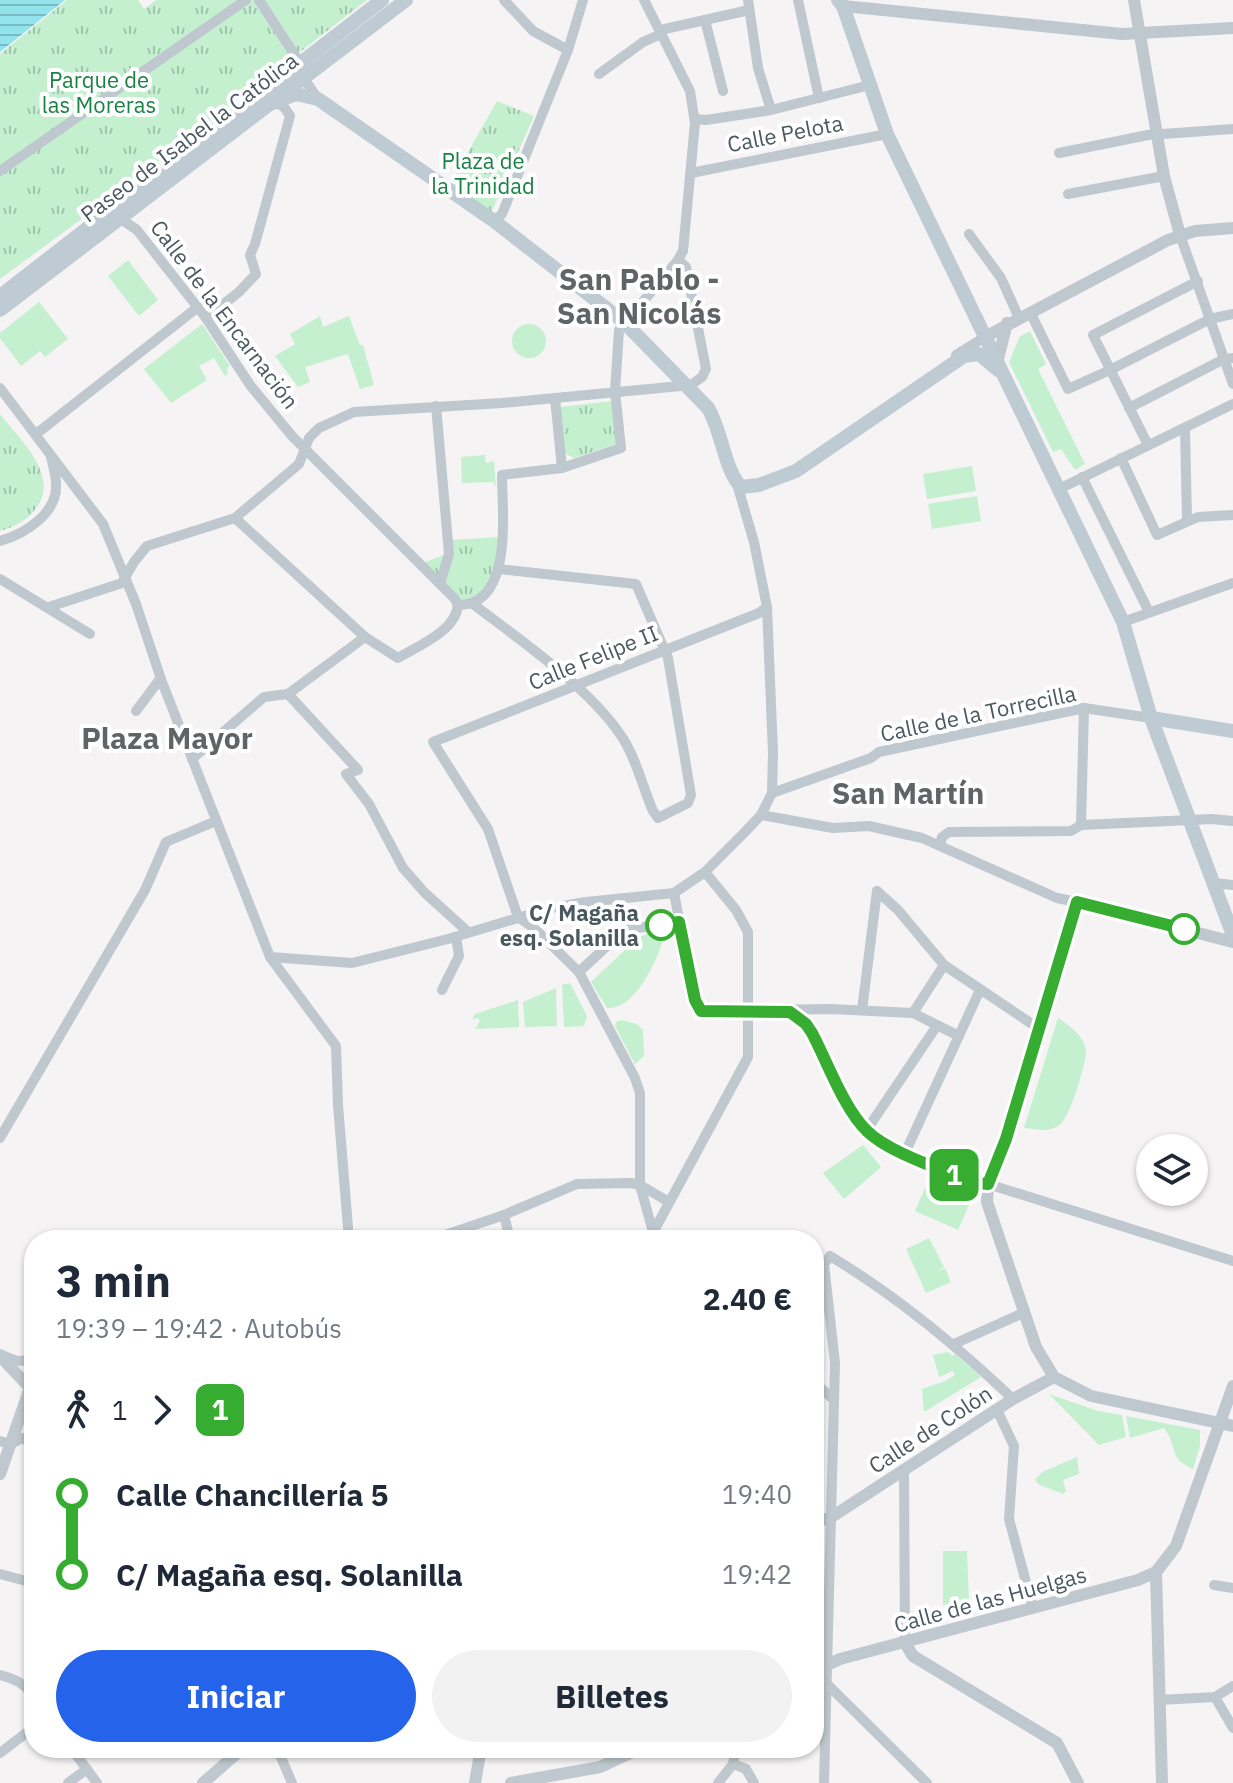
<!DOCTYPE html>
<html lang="es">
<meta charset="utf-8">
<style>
:root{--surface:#fff;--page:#f2f2f3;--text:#1f2937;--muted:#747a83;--accent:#2563eb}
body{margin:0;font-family:"IBM Plex Sans",sans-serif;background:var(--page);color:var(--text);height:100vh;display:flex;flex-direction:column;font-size:30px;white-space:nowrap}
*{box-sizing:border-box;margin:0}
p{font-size:26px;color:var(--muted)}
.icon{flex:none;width:44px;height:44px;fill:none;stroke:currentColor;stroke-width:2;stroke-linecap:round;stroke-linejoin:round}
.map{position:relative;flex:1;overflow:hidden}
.panel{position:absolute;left:24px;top:1230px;width:800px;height:528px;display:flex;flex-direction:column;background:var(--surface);border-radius:32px;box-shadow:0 2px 6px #0004}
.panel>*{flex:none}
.badge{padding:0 16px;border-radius:12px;font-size:28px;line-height:52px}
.controls{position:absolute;left:1136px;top:1134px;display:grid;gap:16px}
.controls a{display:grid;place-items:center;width:72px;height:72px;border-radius:50%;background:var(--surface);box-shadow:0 2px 6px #0004;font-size:40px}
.map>.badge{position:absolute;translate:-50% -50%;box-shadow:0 0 0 4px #fff}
.legs{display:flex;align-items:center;gap:12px;height:88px;padding:0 32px;font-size:26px}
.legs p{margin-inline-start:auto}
.head{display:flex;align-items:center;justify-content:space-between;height:136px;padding:0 32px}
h1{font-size:44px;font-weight:700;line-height:60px}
.action{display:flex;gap:16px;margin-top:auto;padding:16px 32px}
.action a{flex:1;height:92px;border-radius:48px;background:var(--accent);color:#fff;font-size:32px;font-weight:700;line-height:92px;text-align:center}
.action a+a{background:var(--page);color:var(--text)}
ul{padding:0 32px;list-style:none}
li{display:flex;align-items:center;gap:28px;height:80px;font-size:30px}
li i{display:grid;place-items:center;width:12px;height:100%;margin:0 10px;background:currentColor}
li i::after{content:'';width:20px;height:20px;margin:-10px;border:6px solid;border-radius:50%;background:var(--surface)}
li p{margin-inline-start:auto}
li:first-child i{background:linear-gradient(#0000 50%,currentColor 0)}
li:last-child i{background:linear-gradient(currentColor 50%,#0000 0)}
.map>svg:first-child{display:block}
.green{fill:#c4f0d0}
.park{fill:url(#park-tufts)}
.water{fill:url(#water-rules)}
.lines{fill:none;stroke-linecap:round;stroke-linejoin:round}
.minor{stroke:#bec8ce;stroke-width:10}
.tertiary{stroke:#bec8ce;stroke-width:12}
.secondary{stroke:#bfcbd3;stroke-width:14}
.line-1-casing{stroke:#fff;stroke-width:18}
.line-1{stroke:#36ad30;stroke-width:12}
.stop-1-dot{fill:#fff;stroke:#36ad30;stroke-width:4}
.labels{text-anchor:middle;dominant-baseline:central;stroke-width:8;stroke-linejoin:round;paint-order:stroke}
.park-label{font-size:22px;fill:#1a8243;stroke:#fff}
.street-label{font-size:22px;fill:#4a5860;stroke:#fff}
.stop-label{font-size:22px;font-weight:bold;fill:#4a5860;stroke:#fff;text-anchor:end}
.district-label{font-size:30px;font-weight:bold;fill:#5f6467;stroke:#fff}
</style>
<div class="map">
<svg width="1233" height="1783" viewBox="0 0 1233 1783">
<defs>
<pattern id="park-tufts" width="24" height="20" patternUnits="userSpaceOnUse" patternTransform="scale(2)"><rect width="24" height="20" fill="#c4f0d0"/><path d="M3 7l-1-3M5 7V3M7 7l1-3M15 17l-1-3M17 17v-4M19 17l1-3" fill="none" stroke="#a1c5ac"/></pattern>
<pattern id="water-rules" width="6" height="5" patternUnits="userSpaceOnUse" patternTransform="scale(2)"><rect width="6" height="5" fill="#92e3eb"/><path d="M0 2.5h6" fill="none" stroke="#79bbc2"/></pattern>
</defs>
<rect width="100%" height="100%" fill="#f5f3f3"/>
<g class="green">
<path d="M128 260 158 300 139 316 108 276Z"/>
<path d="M39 302 68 339 45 357 40 351 21 366 0 338V333Z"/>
<path d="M320 316 323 327 349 316 360 345H363L374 385 360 389 348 354 305 367 310 382 298 387 275 356 295 344 290 334Z"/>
<path d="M202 324 230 366 227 368 228 374 225 376 214 358 199 366 207 380 171 403 144 369Z"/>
<circle cx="529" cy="341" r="17"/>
<path d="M1030 331 1046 364 1038 369 1085 464 1075 470 1061 449 1053 452 1009 362 1020 336Z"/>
<path d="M485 455 486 463 494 461 496 488 494 482 462 483 461 457Z"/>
<path d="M972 466 976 491 927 499 923 474Z"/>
<path d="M977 496 981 521 932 529 928 504Z"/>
<path d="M650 933H665C659 957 636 1010 607 1008L591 982 639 937Z"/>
<path d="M570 983 587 1016 584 1026 564 1027 562 985Z"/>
<path d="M556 988 557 1026 525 1027 523 1002Z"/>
<path d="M518 1000 519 1027 475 1029 480 1021 478 1018 472 1019 475 1014Z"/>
<path d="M1058 1018C1069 1025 1084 1036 1086 1050 1087 1062 1069 1119 1060 1125 1049 1133 1036 1129 1024 1128Z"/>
<path d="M621 1020 637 1024 643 1030 644 1056 635 1064 615 1026 616 1022Z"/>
<path d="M863 1145 881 1167 844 1199 823 1173Z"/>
<path d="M928 1181 971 1200 958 1230 915 1211Z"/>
<path d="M929 1238 944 1267 937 1271 945 1268 951 1282 926 1293 906 1249Z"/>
<path d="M948 1352 952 1356 955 1354 981 1377 924 1412 922 1389 945 1381 955 1375 953 1371 939 1377 933 1355Z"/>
<path d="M814 1388 822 1395 821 1496H814Z"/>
<path d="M1049 1394 1098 1411 1122 1415 1126 1437 1099 1445Z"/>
<path d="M1126 1416 1200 1430V1446L1193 1469C1167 1458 1178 1445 1164 1428L1130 1438Z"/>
<path d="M1077 1457 1079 1474 1063 1480 1066 1491 1063 1494 1038 1484 1035 1479 1042 1472Z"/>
<path d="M943 1551H967L969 1600 943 1605Z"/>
</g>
<g class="park">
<path d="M67 0H138L144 9 156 0H367L140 176 0 279V54Z"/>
<path d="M497 101 534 116 491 213 450 184Z"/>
<path d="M612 401 616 444 574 458 564 453 560 407Z"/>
<path d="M0 414C19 439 60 475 37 507 27 521 16 526 0 531Z"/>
<path d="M500 537 499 560 487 588 463 603 423 563 451 552 450 540Z"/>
</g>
<path class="water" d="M0 0H65L0 52Z"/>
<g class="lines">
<g class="minor">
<path d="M259 0 296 57 303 77 318 99"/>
<path d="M504 0 533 31 568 50"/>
<path d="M748 0 758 68 771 110"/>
<path d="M798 0 819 98"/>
<path d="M705 20 723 91"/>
<path d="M660 32 665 29 749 10"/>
<path d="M599 74 643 42 661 34"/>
<path d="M695 119 706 120 771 110 870 85"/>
<path d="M1059 153 1148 135 1233 129"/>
<path d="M0 171 246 0"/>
<path d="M691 173 887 134"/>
<path d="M1068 194 1164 176"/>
<path d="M115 215 137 230 206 318 250 385 292 436 454 598 458 605"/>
<path d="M494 221 502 214 568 50 583 0"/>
<path d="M969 234 1001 278 1019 318"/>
<path d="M1180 235 1233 384"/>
<path d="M1030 312 1068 389 1110 370 1210 319 1233 314"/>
<path d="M206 318 239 292 256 274 250 255 255 244 290 116 284 107 275 102"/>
<path d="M956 355 985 337"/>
<path d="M0 388 103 524 136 604 162 682 270 957 336 1046 338 1105 349 1240"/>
<path d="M555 398 562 468"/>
<path d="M436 406 449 554 440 584"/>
<path d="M1129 408 1224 359 1233 358"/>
<path d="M1185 428 1187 520"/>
<path d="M36 434 198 307"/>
<path d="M1148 445 1093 335 1198 281"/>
<path d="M1121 458 1157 535 1198 517 1233 515"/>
<path d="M1082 477 1149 612"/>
<path d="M1057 490 1233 404"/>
<path d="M235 518 365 637 398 658C418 646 456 631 458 605"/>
<path d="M0 541C25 534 58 513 56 484 56 475 53 466 51 457"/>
<path d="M0 579 90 634"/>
<path d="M473 604C520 640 590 688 622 737 636 758 643 788 653 811L658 818 688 803 691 795 668 658 636 584 498 569"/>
<path d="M458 605C514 605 502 512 502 475L562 468 621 448 615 391 619 330 678 260 683 251 695 123 690 91 644 0"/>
<path d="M49 607 122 583 134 562 147 546 235 518 299 464 309 438 319 428 354 412 502 403 691 385 702 377 706 369 686 267 678 260"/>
<path d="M1123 622 1233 583"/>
<path d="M288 694 358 770 346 774 369 804 403 868 425 893 468 932"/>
<path d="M288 694 365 637"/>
<path d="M136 711 160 679"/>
<path d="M192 759 264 697 288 694"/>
<path d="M772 793 871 758 879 752 1084 708 1151 718"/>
<path d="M761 815 833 828 869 826 922 838 1057 898 1077 902"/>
<path d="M1081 825 1084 708"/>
<path d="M940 845 942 837 949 832 1071 831 1081 825 1212 819 1233 821"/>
<path d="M1213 883 1233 885"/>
<path d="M877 891 898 910 944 965 1038 1028"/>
<path d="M674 893 695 1000 701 1011 830 1009 913 1013 959 1036"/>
<path d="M518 917 488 829 433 742 759 613 767 607"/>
<path d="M518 917 535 929 579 972 635 1078 640 1093V1185L653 1232 659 1240"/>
<path d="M270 957 352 963 448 939 551 908 586 902 674 893 705 872 745 832 761 815 772 793 773 753 767 607 754 542 737 484"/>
<path d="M579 972 624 930 679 922"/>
<path d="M442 990 459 956 456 937"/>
<path d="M862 1010 877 891"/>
<path d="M790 1012 806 1024 812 1033 857 1118C880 1151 937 1167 974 1183L988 1184 1233 1261"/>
<path d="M913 1013 944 965"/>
<path d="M866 1131 936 1027"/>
<path d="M0 1138 145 890 166 842 216 821"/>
<path d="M905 1153 980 990"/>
<path d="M504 1215 510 1240"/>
<path d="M430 1240 504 1215 577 1184 631 1183 640 1185 669 1202"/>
<path d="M649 1240 748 1057V932L736 910 705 872"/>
<path d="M954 1344 1023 1313"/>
<path d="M0 1354C13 1360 23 1366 34 1354"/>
<path d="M814 1382 833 1399"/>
<path d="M997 1410 1014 1446 1009 1519 1033 1608"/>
<path d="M0 1441 11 1444 22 1438 27 1440 34 1457"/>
<path d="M904 1471 905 1643"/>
<path d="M0 1574 34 1583"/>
<path d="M1214 1585 1233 1588"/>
<path d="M0 1675C16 1679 24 1683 34 1697"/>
<path d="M827 1684 927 1783"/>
<path d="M1215 1697 1233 1728"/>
<path d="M1159 1700 1215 1697 1233 1686"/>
<path d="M71 1748 97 1783"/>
<path d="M277 1748 292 1783"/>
<path d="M0 1753 34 1727"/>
<path d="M733 1764 746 1769 754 1783"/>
<path d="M68 1783 87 1769"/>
<path d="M718 1783 733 1764 736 1748"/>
<path d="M824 1783 835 1363 824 1264 830 1256C897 1296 957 1346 1013 1399"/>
</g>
<g class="tertiary">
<path d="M1134 0 1164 176 1180 235"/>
<path d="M843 6 1122 34 1233 28"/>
<path d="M985 337 1168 240 1195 231 1233 228"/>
<path d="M997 363 1007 323"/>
<path d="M1233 942 1077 902 1006 1139 988 1184 987 1202 1036 1347 1054 1377 1091 1396 1233 1426"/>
<path d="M0 1356 30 1388 0 1474"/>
<path d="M814 1522 830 1518 1013 1399 1054 1377"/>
<path d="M1156 1572 1162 1783"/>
<path d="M905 1643 913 1656 1057 1743 1078 1783"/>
<path d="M814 1671 840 1659 1138 1580 1156 1572 1176 1546 1233 1386"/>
<path d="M203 1783 243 1748"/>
<path d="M475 1783 481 1748"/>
<path d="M511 1783 600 1767 641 1748"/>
</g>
<g class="secondary">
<path d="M838 0 843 6 887 134 1123 622 1151 718 1233 935"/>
<path d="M265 106 296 94 318 99 494 221 624 322 708 408C722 431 724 469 741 487L759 485 796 471 964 356 979 354 998 370"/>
<path d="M0 296 382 0"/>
<path d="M0 310 406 0"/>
<path d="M1151 718 1233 731"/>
</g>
</g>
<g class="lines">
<g class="line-1-casing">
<path id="line-1" d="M661 925 679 922 695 1000 701 1011 790 1012 806 1024 812 1033C827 1061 844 1109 867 1131 889 1153 944 1170 974 1183L988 1184 1006 1139 1077 902 1184 929"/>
</g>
<use href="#line-1" class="line-1"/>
</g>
<g class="stop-1-dot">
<circle cx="661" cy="925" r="14"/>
<circle cx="1184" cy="929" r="14"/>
</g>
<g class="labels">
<g class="park-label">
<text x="99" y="79">Parque de<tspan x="99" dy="25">las Moreras</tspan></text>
<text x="483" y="160">Plaza de<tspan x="483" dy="25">la Trinidad</tspan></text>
</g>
<g class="street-label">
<text transform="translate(785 133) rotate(-11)">Calle Pelota</text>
<text transform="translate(189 137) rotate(-37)">Paseo de Isabel la Católica</text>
<text transform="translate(225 314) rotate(53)">Calle de la Encarnación</text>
<text transform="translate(593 657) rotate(-22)">Calle Felipe II</text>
<text transform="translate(978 713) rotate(-12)">Calle de la Torrecilla</text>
<text transform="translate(930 1429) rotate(-33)">Calle de Colón</text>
<text transform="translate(990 1599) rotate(-15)">Calle de las Huelgas</text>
</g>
<g class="stop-label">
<text x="639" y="912">C/ Magaña<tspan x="639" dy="25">esq. Solanilla</tspan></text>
</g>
<g class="district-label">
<text x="639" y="278">San Pablo -<tspan x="639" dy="34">San Nicolás</tspan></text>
<text x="167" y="737">Plaza Mayor</text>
<text x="908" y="792">San Martín</text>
</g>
</g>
</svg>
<div class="controls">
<a><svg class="icon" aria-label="layers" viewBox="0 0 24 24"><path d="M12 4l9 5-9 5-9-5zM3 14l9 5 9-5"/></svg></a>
</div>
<b class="badge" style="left:954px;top:1175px;background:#36ad30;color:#fff">1</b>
<section class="panel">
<div class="head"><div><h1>3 min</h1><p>19:39 – 19:42 · Autobús</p></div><b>2.40 €</b></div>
<div class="legs"><svg class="icon" aria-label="walk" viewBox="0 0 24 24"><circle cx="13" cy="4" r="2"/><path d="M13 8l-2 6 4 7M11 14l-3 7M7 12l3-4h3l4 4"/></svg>1<svg class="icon" aria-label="forward" viewBox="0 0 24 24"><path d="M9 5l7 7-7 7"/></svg><b class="badge" style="background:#36ad30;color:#fff">1</b></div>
<ul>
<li><i style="color:#36ad30"></i><b>Calle Chancillería 5</b><p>19:40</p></li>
<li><i style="color:#36ad30"></i><b>C/ Magaña esq. Solanilla</b><p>19:42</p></li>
</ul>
<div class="action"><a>Iniciar</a><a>Billetes</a></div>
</section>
</div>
